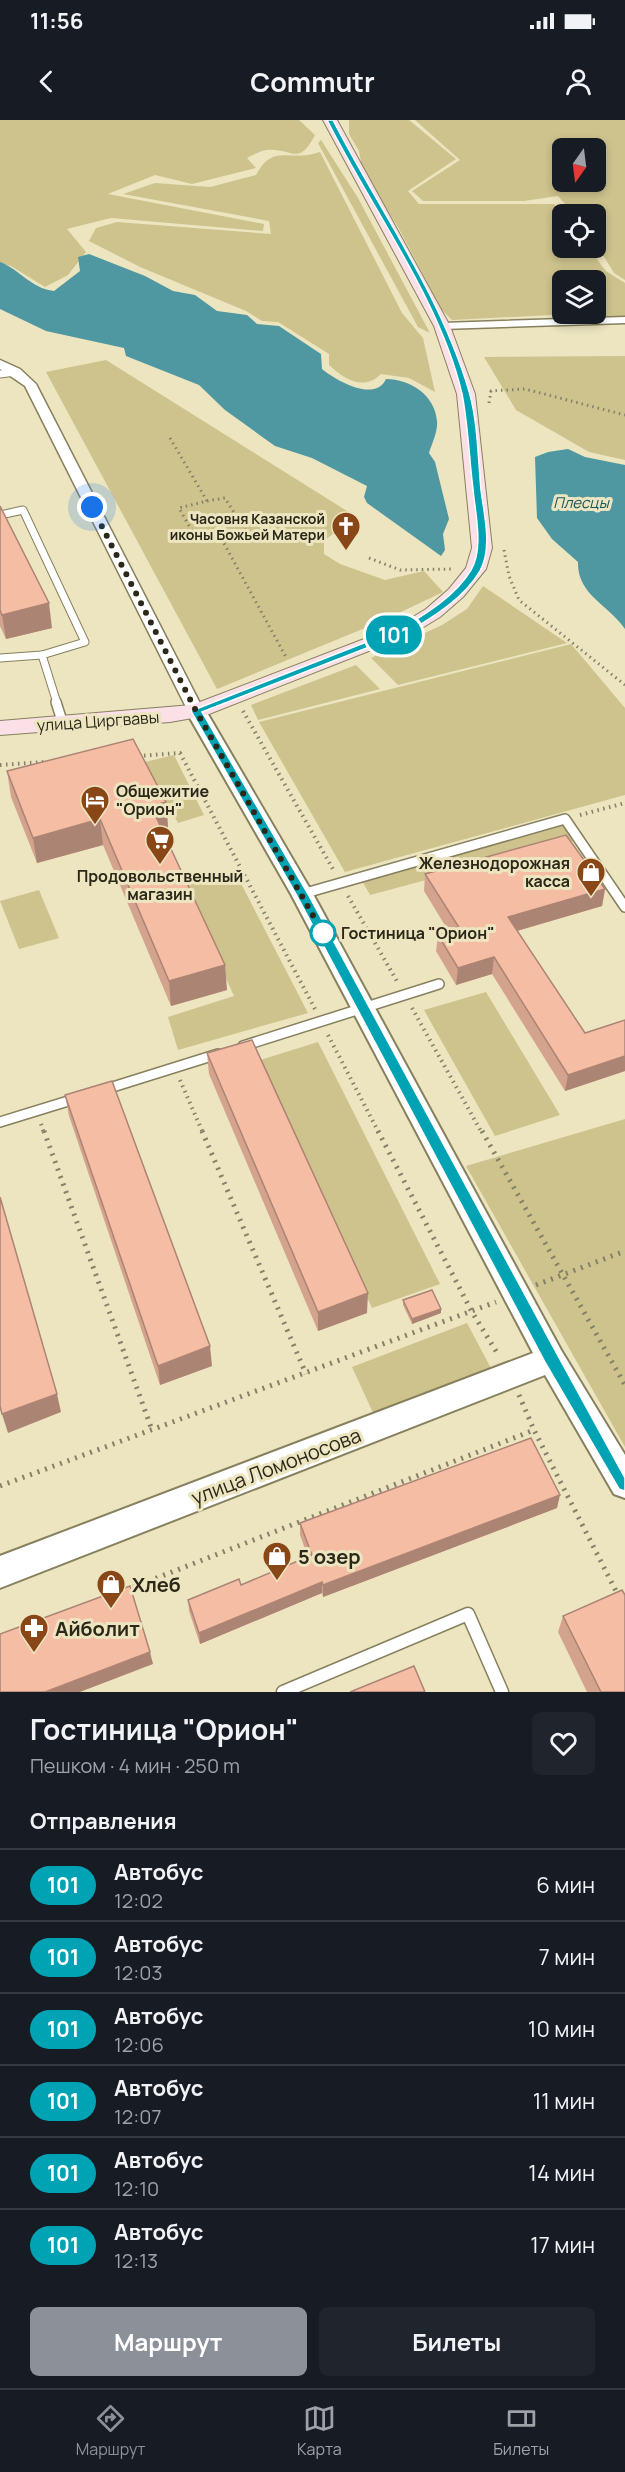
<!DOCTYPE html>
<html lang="ru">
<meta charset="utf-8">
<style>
:root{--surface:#171b24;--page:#20242c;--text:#f1f3f6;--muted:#9ea1a6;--line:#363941;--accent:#8c9099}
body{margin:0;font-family:Manrope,sans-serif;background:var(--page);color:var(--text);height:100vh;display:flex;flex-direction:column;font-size:22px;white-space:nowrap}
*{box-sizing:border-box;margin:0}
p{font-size:20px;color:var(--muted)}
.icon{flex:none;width:33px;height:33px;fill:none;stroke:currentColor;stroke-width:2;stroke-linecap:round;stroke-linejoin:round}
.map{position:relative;height:1572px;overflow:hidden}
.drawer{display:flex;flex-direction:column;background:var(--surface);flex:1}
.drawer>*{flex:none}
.badge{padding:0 12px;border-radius:20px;font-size:21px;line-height:39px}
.needle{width:39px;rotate:194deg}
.buttons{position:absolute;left:552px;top:18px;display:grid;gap:12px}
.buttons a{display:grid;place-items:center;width:54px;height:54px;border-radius:9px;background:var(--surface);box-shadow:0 3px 9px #0003;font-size:30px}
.you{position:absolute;width:30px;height:30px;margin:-15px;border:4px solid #fff;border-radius:50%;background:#1a73e8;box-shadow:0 0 0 9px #1a73e833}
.map>.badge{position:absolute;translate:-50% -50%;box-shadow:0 0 0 3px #fff}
h2{padding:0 30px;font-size:22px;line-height:54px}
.round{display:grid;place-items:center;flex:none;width:63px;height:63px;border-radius:9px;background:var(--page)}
.overview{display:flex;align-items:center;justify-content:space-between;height:102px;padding:0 30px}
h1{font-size:28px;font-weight:700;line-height:45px}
.cta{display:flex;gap:12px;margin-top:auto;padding:12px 30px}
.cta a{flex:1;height:69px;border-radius:9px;background:var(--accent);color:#fff;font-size:24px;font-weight:700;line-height:69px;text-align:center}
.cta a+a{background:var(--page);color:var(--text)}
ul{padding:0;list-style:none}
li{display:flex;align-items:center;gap:18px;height:72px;padding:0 30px;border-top:2px solid var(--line)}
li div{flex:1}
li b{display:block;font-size:22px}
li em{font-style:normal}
li .badge{min-width:66px;font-weight:700;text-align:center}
.status{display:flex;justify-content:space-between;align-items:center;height:42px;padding:0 30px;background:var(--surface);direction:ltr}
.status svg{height:16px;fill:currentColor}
header{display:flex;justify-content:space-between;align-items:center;height:78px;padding:0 30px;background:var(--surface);font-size:27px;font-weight:700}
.tab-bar{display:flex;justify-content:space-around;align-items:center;height:84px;border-top:2px solid var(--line);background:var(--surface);font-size:16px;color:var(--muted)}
.tab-bar a{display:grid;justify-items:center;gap:3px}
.tab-bar .on{color:var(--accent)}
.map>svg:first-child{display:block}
.green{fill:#cec38d;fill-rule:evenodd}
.water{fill:#4f97a1}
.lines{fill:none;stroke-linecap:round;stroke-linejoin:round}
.service-far3-casing{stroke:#87805e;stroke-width:7}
.service-far2-casing{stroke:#87805e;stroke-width:9}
.service-far1-casing{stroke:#87805e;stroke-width:12}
.service-casing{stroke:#87805e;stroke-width:15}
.minor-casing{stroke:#87805e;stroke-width:3}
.tertiary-casing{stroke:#87805e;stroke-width:4}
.secondary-casing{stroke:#87805e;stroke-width:2}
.path-far2{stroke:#858068;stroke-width:3;stroke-dasharray:1.5 4;stroke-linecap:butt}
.path-far1{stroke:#858068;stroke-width:4;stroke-dasharray:1.5 4.5;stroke-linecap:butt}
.path{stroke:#858068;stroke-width:5;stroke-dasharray:2 6;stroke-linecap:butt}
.service-far3{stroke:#fff;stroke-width:5}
.service-far2{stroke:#fff;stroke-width:7}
.service-far1{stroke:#fff;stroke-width:9}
.service{stroke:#fff;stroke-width:12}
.minor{fill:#fff;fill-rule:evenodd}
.tertiary{fill:#fff;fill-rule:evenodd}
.secondary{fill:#fbe0e7;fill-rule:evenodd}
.wall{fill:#d4a38e}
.shaded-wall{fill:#ac8474}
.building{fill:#f6bda5;stroke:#ac8474;stroke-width:1.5}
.line{fill:#00a3b4;stroke:#fff;stroke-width:1.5}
.walk{stroke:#2b281a;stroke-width:6;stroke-dasharray:0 10.8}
.stop-dot{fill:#fff;stroke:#00a3b4;stroke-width:3}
.labels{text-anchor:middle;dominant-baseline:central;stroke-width:6;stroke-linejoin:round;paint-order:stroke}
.far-poi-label{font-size:14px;font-weight:bold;fill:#2b281a;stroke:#ece5c0;text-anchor:end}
.far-water-label{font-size:15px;font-style:italic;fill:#18565e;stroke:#ece5c0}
.street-label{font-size:16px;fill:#2b281a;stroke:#ece5c0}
.poi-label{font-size:16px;font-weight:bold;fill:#2b281a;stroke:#ece5c0;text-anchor:start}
.stop-label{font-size:16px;font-weight:bold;fill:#2b281a;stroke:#ece5c0;text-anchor:start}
.near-street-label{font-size:20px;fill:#2b281a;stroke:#ece5c0}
.near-poi-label{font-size:20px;font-weight:bold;fill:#2b281a;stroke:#ece5c0;text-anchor:start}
</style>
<div class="status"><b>11:56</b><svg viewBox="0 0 49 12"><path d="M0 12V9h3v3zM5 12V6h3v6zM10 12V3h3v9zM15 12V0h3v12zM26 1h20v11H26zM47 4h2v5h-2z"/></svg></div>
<header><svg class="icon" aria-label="back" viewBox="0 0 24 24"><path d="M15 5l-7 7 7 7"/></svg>Commutr<svg class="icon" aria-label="person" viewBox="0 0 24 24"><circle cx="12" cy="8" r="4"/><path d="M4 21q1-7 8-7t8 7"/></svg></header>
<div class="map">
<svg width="625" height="1572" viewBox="0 0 625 1572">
<rect width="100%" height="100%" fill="#ece5c0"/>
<g class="green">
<path d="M0 0H299L315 15C298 48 292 27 266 30 260 31 253 35 247 38L256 48 192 64 155 55 108 74 264 104 263 111 111 98 67 109 86 132 68 155 45 167 11 146 0 143Z"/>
<path d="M349 0H409L456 39 408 71 419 84H554L562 95V128H588L606 151 625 163V197L551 195 452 200 442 190 398 107 363 53 359 31 349 14ZM562 160H596V194H562Z"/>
<path d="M415 0H625V160L614 153 596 124V94H574L558 76 524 81H423L412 71 460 40ZM562 28H596V62H562Z"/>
<path d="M321 20 358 78 430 213 418 207 318 23Z"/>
<path d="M320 32 402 193 423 218 435 272 409 258 381 254C364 271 345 260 329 245V234L278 202 262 201 246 191 140 147 89 121 96 108 117 102 271 114 269 101 123 74 155 63 210 67 256 55C274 22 288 43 320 32Z"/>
<path d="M625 236V340L589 332 516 290 484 237Z"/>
<path d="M106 240 355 396 324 421V434L340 444 385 460 424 451 443 472 382 501 217 569 46 252Z"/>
<path d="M483 466 567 523 398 565 371 538 442 505 467 489Z"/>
<path d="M571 524 625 588V675L345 752 259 602Z"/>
<path d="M356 545 380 569 258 600 251 585Z"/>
<path d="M174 635 204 695 178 703 145 642Z"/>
<path d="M565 704 576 720 370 775 361 759Z"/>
<path d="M234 750 308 893 178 930 168 897 234 876 183 763Z"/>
<path d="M39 770 59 818 19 829 0 781Z"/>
<path d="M486 872 560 995 495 1016 424 890Z"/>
<path d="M318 922 440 1164 372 1188 257 941Z"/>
<path d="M625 999V1327L466 1046Z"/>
<path d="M467 1203 493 1252 375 1297 352 1247Z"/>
</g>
<g class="water">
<path d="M89 134 145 156 173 171 195 175 217 191 247 195 257 204 279 206 321 234 322 249C335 260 375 283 386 259 410 259 435 275 437 301 438 312 432 323 429 333L435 342 449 399 443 414 445 430 441 436 367 383 364 377 367 366 312 338 275 326 225 290 199 265 126 236 124 228 46 211 0 189V142C21 150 30 168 54 171L80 151 78 137Z"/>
<path d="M568 329 585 337 625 345V509C609 485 577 475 578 442L552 419 537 398 535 337 548 332Z"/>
</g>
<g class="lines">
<g class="service-far3-casing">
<path id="service-far3" d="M3 254 16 252"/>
</g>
<g class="service-far2-casing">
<g id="service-far2">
<path d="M0 254 15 252"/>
<path d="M0 395 23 390 85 522 42 535 0 538"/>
<path d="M42 535 57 583"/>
</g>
</g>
<g class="service-far1-casing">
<g id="service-far1">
<path d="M56 582 63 604"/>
<path d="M302 774 565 699 625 787"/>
<path d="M243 926 439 864"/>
<path d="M103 970 218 934"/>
<path d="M0 1002 78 978"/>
</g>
</g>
<g class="service-casing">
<path id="service" d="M283 1572 468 1494 502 1572"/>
</g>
<g class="minor-casing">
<g id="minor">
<path d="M625 197V203L442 209 436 206 442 203Z"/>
<path d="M0 240 20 249 36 264 204 591 202 595 196 596 188 591 25 266 0 249Z"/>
</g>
</g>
<g class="tertiary-casing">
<path id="tertiary" d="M196 585 203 587 206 591 313 774 561 1230 625 1335V1378L614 1374 545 1255 0 1468V1436L533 1233 291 774 186 591 189 587Z"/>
</g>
<g class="secondary-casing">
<path id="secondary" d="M323 0H337L450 206 475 274 492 428 486 449 463 477 440 497 412 514 204 596 170 602 0 615V601L192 585 398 506 426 489 449 469 466 448 472 428 457 274 434 206Z"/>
</g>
<g class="path-far2">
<path d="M490 271 525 269 625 295"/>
<path d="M489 283 491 271"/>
<path d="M170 318 207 381 179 388 197 420 220 416 287 539"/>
<path d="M207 381 225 378 245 410 220 416"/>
<path d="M504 430 509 456 519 480 625 565"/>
<path d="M369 438 400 450 452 449"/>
</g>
<g class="path-far1">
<path d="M243 591 334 751"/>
<path d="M138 636 180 633 315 889"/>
<path d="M0 645 44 642"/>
<path d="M580 695 625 683"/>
<path d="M348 776 398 863"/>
<path d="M412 888 482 1013"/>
<path d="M328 915 379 1013"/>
<path d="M180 960 203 1013"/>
<path d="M41 1004 44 1013"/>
</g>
<g class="path">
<path d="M44 1011 152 1310"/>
<path d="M202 1011 306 1254"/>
<path d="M378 1011 472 1192 499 1236"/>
<path d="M482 1011 625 1265"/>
<path d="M536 1165 625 1131"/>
<path d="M519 1275 534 1310"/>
<path d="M0 1366 496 1182"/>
<path d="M126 1470 534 1310 618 1475"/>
</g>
<use href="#service-far3" class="service-far3"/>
<use href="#service-far2" class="service-far2"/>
<use href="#service-far1" class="service-far1"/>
<use href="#service" class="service"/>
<use href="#minor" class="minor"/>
<use href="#tertiary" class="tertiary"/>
<use href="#secondary" class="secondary"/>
</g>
<g class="wall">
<path d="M0 386 52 508 6 519 0 506Z"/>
<path d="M7 651 166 682 168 707 162 709 227 870 171 886 103 725 37 743 11 677Z"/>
<path d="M425 754 605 769 602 786 517 811 585 913 625 900V951L565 971 492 854 456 865 436 831 438 815 449 812 424 771Z"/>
<path d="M207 933 367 1193 318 1211 209 954Z"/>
<path d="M65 975 212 1246 160 1265 69 996Z"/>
<path d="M403 1180 441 1193 412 1204 403 1185Z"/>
<path d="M557 1388 323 1477 322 1473 200 1524 189 1491 188 1480 241 1465 308 1437 300 1415V1403Z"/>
<path d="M563 1496 625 1572H587L558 1512Z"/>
</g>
<g class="shaded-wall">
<path d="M49 483 52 508 6 519 2 495Z"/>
<path d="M166 682 168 707 154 711 151 686Z"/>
<path d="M100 699 103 725 37 743 33 718Z"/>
<path d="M605 769 602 786 506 814 508 797Z"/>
<path d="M494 837 492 854 456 865 458 848Z"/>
<path d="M225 845 227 870 171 886 169 861Z"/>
<path d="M625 936V951L565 971 568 955Z"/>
<path d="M368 1173 367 1193 318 1211V1192Z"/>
<path d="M441 1189V1193L412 1204V1199Z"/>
<path d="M210 1226 212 1246 160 1265 158 1246Z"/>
<path d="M57 1274 61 1292 8 1313 2 1294Z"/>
<path d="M560 1375 557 1388 323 1477V1465Z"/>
<path d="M322 1462V1473L200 1524 199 1513Z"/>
<path d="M150 1532 153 1544 80 1572H45Z"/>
</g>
<g class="building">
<path d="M0 386 49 483 2 495 0 490Z"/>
<path d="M133 619 166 682 151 686 225 845 169 861 100 699 33 718 7 651Z"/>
<path d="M566 715 605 769 508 797 585 913 625 900V936L568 955 494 837 458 848 438 815 460 809 425 754Z"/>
<path d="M252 920 368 1173 318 1192 207 933Z"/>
<path d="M112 961 210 1226 158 1246 65 975Z"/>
<path d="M0 1077 57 1274 2 1294 0 1286Z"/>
<path d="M432 1170 441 1189 412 1199 403 1180Z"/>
<path d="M531 1318 560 1375 323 1465 322 1462 199 1513 188 1480 239 1459 241 1465 312 1435 300 1403Z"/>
<path d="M130 1466 150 1532 45 1572H0V1514Z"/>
<path d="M622 1470 625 1475V1572H601L563 1496Z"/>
<path d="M414 1546 425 1572H350Z"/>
</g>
<path class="line" d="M327 0H333C379 90 440 173 469 271 478 302 478 338 481 370 484 394 493 428 480 451 464 478 435 496 408 512L202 592 308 774 557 1234 625 1358V1371L619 1369 546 1244 296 774 191 591 402 508C427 493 455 476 471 450 484 428 475 393 473 369 469 338 468 304 462 274 440 179 370 87 327 0Z"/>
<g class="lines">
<path class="walk" d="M92 387 196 591 323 813"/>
</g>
<defs>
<g id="church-pin" transform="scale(1.5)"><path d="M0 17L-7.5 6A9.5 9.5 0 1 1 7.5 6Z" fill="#894617" stroke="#ece5c0"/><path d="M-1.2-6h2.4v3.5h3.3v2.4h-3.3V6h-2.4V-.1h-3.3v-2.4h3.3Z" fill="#fff"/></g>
<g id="hotel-pin" transform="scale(1.5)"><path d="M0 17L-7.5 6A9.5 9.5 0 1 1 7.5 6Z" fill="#894617" stroke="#ece5c0"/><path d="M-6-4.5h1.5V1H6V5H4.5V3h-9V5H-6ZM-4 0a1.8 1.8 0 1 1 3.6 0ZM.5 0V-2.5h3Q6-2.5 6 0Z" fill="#fff"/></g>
<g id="supermarket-pin" transform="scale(1.5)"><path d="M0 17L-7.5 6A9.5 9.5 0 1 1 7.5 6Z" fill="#894617" stroke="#ece5c0"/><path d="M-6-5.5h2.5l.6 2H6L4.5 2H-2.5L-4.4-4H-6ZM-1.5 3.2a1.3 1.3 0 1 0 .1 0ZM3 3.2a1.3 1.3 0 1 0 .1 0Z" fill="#fff"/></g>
<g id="shop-pin" transform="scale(1.5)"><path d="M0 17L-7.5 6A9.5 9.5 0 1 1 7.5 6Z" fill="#894617" stroke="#ece5c0"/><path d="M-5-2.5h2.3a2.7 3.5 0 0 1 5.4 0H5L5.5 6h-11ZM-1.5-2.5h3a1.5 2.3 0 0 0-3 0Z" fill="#fff"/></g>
<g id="pharmacy-pin" transform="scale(1.5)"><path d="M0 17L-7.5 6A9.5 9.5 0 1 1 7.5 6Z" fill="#894617" stroke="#ece5c0"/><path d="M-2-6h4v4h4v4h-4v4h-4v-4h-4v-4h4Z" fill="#fff"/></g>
</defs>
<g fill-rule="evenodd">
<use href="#church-pin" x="346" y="406"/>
<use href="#hotel-pin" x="95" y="680"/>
<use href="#supermarket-pin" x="160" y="720"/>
<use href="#shop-pin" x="591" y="752"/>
<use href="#shop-pin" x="277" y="1436"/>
<use href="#shop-pin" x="111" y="1464"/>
<use href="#pharmacy-pin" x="34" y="1508"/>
</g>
<circle class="stop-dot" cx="323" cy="813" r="12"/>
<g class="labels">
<g class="far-poi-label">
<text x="325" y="398">Часовня Казанской<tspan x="325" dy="16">иконы Божьей Матери</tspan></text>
</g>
<g class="far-water-label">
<text x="581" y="382">Плесцы</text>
</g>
<g class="street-label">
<text transform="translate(98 601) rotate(-4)">улица Циргвавы</text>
</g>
<g class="poi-label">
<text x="116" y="671">Общежитие<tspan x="116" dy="18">"Орион"</tspan></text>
<text x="570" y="743" text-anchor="end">Железнодорожная<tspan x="570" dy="18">касса</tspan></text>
<text x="160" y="756" text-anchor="middle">Продовольственный<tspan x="160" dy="18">магазин</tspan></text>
</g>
<g class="stop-label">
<text x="341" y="813">Гостиница "Орион"</text>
</g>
<g class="near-street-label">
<text transform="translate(276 1346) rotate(-21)">улица Ломоносова</text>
</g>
<g class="near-poi-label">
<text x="298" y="1436">5 озер</text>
<text x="132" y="1464">Хлеб</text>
<text x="55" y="1508">Айболит</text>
</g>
</g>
</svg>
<div class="buttons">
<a><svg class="needle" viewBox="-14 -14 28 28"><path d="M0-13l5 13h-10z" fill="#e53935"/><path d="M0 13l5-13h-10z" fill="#9ea1a6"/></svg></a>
<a><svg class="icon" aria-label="locate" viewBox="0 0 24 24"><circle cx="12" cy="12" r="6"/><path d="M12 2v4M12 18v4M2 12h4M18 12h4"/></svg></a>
<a><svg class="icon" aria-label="layers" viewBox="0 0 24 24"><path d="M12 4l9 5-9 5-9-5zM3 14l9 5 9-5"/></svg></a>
</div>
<div class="you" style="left:92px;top:387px"></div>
<b class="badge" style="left:394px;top:515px;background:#00a3b4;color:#fff">101</b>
</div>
<section class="drawer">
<div class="overview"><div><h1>Гостиница &quot;Орион&quot;</h1><p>Пешком · 4 мин · 250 m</p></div><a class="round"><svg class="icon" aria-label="heart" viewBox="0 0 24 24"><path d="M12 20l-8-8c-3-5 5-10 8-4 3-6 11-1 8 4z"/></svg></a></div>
<h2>Отправления</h2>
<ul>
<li><span class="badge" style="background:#00a3b4;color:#fff">101</span><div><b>Автобус</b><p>12:02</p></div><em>6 мин</em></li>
<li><span class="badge" style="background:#00a3b4;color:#fff">101</span><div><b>Автобус</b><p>12:03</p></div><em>7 мин</em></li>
<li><span class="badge" style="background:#00a3b4;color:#fff">101</span><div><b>Автобус</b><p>12:06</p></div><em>10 мин</em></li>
<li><span class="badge" style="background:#00a3b4;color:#fff">101</span><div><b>Автобус</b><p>12:07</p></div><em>11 мин</em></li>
<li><span class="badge" style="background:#00a3b4;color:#fff">101</span><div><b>Автобус</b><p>12:10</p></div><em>14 мин</em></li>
<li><span class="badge" style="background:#00a3b4;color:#fff">101</span><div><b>Автобус</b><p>12:13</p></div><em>17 мин</em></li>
</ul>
<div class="cta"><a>Маршрут</a><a>Билеты</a></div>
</section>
<nav class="tab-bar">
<a class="on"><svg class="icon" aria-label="directions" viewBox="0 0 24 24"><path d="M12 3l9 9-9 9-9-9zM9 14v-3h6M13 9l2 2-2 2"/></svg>Маршрут</a>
<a><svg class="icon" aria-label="map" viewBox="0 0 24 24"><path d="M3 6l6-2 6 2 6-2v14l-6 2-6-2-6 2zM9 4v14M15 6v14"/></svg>Карта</a>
<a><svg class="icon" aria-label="tickets" viewBox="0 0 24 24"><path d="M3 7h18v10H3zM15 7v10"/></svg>Билеты</a>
</nav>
